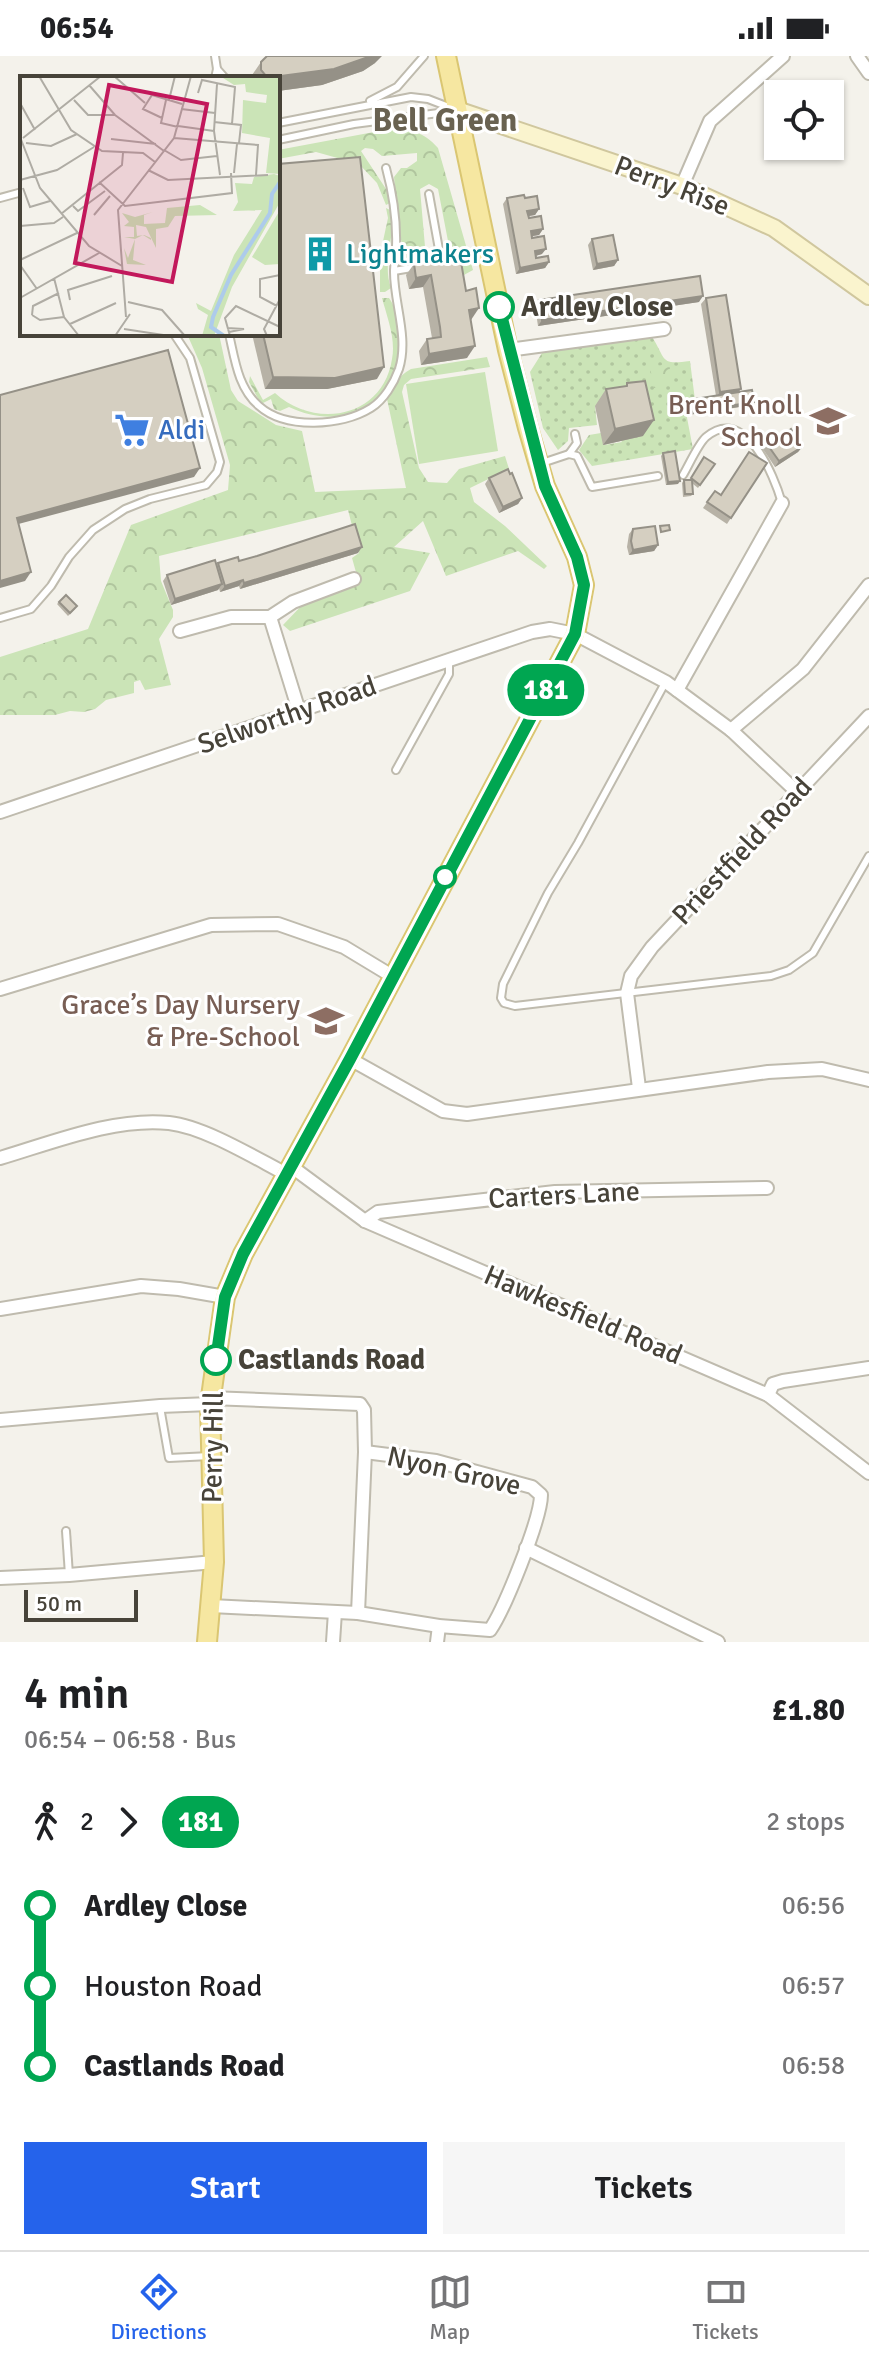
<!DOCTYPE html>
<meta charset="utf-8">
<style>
:root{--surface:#fff;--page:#f6f6f6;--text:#202124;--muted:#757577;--line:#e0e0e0;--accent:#2563eb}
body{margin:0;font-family:Signika,sans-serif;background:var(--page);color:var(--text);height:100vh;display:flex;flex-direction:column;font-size:30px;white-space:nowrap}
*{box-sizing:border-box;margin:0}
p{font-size:26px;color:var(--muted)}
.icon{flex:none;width:44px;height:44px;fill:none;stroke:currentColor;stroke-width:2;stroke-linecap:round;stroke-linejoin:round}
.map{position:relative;height:1586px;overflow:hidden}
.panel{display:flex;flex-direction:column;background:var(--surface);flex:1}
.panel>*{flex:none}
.badge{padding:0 16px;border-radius:26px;font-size:28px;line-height:52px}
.controls{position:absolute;left:764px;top:24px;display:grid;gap:16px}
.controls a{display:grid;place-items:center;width:80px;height:80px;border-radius:0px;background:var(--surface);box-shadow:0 2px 6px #0004;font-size:40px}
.scale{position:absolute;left:24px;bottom:20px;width:114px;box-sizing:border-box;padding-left:8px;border:4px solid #474339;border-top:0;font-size:22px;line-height:28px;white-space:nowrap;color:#474339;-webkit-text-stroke:6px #fff;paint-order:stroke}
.map>.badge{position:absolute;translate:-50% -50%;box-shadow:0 0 0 4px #fff}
.legs{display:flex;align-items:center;gap:12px;height:88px;padding:0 24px;font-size:26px}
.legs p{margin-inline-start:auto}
.overview{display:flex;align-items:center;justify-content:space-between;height:136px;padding:0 24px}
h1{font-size:44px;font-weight:600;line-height:60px}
.primary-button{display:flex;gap:16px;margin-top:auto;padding:16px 24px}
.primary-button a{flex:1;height:92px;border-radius:0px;background:var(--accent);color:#fff;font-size:32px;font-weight:600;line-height:92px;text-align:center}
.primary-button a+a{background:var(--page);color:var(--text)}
ul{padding:0 24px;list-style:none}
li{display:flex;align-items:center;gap:28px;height:80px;font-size:30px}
li i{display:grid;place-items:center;width:12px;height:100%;margin:0 10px;background:currentColor}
li i::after{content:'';width:20px;height:20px;margin:-10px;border:6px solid;border-radius:50%;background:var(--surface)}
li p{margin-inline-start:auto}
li:first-child i{background:linear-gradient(#0000 50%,currentColor 0)}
li:last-child i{background:linear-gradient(currentColor 50%,#0000 0)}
.status{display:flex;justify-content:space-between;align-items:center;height:56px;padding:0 40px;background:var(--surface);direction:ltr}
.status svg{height:22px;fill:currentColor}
.tabs{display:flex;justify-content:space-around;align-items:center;height:112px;border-top:2px solid var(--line);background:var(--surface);font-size:22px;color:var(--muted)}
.tabs a{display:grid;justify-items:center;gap:4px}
.tabs .current{color:var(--accent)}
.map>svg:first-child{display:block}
.grass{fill:url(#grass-dots)}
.forest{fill:url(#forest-crowns)}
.garden{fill:#cbe4b7}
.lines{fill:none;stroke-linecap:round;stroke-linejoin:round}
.service-casing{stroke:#bfbbae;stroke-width:10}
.minor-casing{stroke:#bfbbae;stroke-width:16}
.secondary-casing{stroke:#d0c79e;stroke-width:20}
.primary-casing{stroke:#dac672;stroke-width:22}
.service{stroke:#fff;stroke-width:6}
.minor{stroke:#fff;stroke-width:12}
.secondary{stroke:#faf4ce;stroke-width:16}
.primary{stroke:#f6e7a1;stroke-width:18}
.wall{fill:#b7b2a6}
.shaded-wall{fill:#959187}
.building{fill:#d5cfc1;stroke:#959187;stroke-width:2}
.line-1-casing{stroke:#fff;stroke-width:18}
.line-1{stroke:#00a651;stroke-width:12}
.stop-1-dot{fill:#fff;stroke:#00a651;stroke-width:4}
.labels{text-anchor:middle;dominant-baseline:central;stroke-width:6;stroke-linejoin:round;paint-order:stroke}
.street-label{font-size:28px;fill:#474339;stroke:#fff}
.culture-label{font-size:28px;fill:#0d838f;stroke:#fff;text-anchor:start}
.stop-label{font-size:28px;font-weight:bold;fill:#474339;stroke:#fff;text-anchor:start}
.education-label{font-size:28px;fill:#785e54;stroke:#fff;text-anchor:end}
.shop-label{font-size:28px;fill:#366cbe;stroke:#fff;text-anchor:start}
.quarter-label{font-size:32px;font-weight:bold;fill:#696251;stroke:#fff}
.inset-river{fill:none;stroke:#adcbeb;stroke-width:4}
.inset-road{fill:none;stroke:#afaca4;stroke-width:2}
.view{fill:#c2185b;fill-opacity:0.15;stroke:#c2185b;stroke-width:4}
.inset-edge{fill:none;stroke:#474339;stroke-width:4}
</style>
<div class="status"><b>06:54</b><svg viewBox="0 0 49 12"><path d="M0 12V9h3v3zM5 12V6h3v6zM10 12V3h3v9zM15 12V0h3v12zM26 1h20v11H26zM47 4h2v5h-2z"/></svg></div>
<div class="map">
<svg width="869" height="1586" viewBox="0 0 869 1586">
<defs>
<pattern id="grass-dots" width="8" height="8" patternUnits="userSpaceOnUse" patternTransform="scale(2)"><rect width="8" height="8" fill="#cbe4b7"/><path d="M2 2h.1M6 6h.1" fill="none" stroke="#b0c59e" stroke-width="1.8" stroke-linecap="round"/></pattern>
<pattern id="forest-crowns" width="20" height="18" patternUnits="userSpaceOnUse" patternTransform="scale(2)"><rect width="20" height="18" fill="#cbe4b7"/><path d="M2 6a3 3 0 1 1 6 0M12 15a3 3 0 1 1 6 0" fill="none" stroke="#b0c59e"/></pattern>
</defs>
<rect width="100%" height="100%" fill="#f4f2eb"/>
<path class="grass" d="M645 280 652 281C667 304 659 309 690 305L695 344 684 346 693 393 592 410 579 394 589 379 601 377 604 389 622 386 595 350 597 369 569 372 568 385 558 394 543 372 530 316 542 297Z"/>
<g class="forest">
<path d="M390 73C411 74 423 75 438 92L473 214 462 220 453 211 438 133 429 128 420 133 426 202 416 210 406 209 398 168 394 121 401 112H407L417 105V97L382 100 373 93 365 92 361 95 390 139V147L386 149 377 127 359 108 316 96 278 103V94Z"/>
<path d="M386 152 392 155C395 181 382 208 391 232L385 236H380V199L388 162Z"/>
<path d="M382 242H389C396 251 396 261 398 272 407 341 350 380 289 351L280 355 274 353 271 343 261 348 249 326 250 320 263 344 275 337C315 374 383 362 392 303 396 283 387 261 382 242Z"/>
<path d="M187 278H219L231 334 238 345 276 369 302 375 315 436 406 432 387 343C393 330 398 320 411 313L487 301 490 311 411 323 404 329 402 336 419 412 428 426 447 427 459 413 505 400 509 413 470 432 474 446 505 470 547 510 544 513 518 495 446 520 423 465 394 491 430 497 410 535 290 575 283 569 304 547 359 527 352 502 359 497 348 454 159 500 161 525 173 554V561L159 583 171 629 145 634 140 624 134 626V637L106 644 95 653 84 656 70 655 55 659H0V601L88 573 131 469 228 434 230 409 202 312Z"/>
<path d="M669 308 673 329 654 332 650 311Z"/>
</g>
<path class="garden" d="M485 316 498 395 419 408 406 328Z"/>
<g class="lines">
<g class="service-casing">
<g id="service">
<path d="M215 0 217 13 215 22"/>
<path d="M217 13 225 22"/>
<path d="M370 45 397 31 424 0"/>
<path d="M278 67 411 41 428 43 454 53"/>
<path d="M278 84 354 68 454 55"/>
<path d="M0 142 22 136"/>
<path d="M394 215 423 210 440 199 429 138"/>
<path d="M229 278C235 304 238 332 259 350 286 374 342 370 371 352 384 344 394 327 399 313 409 281 394 248 394 216 394 207 396 199 396 191 397 164 393 138 386 112"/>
<path d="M569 398 577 387 575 378"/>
<path d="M539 408 569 398 577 400 592 431 658 420"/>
<path d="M683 419C689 409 698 388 706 381 745 348 774 419 782 447"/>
<path d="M0 562 31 553 51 530 69 501 93 474 125 453 150 443 206 429 217 416 220 406 190 302 174 278"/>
<path d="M665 627 578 787 548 837 503 928 501 942 504 947 515 950 771 920 789 914 813 897 869 800"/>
<path d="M396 714 449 618V604"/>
<path d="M160 1351 169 1402 210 1400"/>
<path d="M66 1475 69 1519"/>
</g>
</g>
<g class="minor-casing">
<g id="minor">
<path d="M857 0 869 17"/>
<path d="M682 130 710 65 783 0"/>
<path d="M508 294 664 273"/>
<path d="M270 561 299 655"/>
<path d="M180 575 231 561H270L293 546 354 523"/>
<path d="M677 634 782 447"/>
<path d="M731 674 803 613 869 529"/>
<path d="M0 756 532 576 550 573 575 578 666 626 731 674 797 736"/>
<path d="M0 933 211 869 278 868 344 891 392 920"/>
<path d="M350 1003 443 1055 467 1058 768 1016 822 1013 869 1024"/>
<path d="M639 1032 627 937 631 920 652 891 869 660"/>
<path d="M0 1102C51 1087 115 1061 169 1067 205 1071 255 1102 288 1119"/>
<path d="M292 1111 365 1165 768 1339 869 1417"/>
<path d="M365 1165 378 1156 555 1136 767 1132"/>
<path d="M0 1253 141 1230 179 1233 225 1241"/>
<path d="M768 1339 773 1328 783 1325 869 1312"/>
<path d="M210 1342 360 1348 364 1354 365 1396 358 1557"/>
<path d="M0 1364 160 1350 210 1348"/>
<path d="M526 1492 718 1586"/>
<path d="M0 1522 69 1519 214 1506"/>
<path d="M211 1550 358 1557 439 1570 490 1574C504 1554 541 1463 541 1439L532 1431 436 1405 365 1396"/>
<path d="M333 1586 335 1556"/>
<path d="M437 1586 439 1570"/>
</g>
</g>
<g class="secondary-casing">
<path id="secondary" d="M457 54 682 130 774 172 869 240"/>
</g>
<g class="primary-casing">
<path id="primary" d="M207 1586 214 1506 210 1348 225 1241 243 1198 350 1003 575 578 584 529 577 501 545 430 528 372 508 294 446 0"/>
</g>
<use href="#service" class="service"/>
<use href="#minor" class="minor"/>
<use href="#secondary" class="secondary"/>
<use href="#primary" class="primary"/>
</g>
<g class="wall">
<path d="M261 6 375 7 363 15 322 29 278 35V22H250Z"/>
<path d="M507 142H525L539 153 535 159 528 160 529 162 543 173 539 179 532 180 542 198 536 200V202L549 206 545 212 516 218 503 148Z"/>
<path d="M592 183 618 204 614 210 593 214 588 189Z"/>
<path d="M460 200 471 264 467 302 421 309 419 295 427 283 432 282 423 231 409 233 406 219 414 208Z"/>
<path d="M706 242 738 336 754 346 752 349 688 359 686 347 688 344 716 340 701 248Z"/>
<path d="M539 244 699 246 538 270 535 250Z"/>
<path d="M252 278H278L377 323 327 333H265Z"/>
<path d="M627 327 643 380 603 389 595 350 606 333 625 331Z"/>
<path d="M775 385 802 391 798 396 775 411 763 393 767 388Z"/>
<path d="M663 397 678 428 666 429 661 400Z"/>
<path d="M704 401 715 408 698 432 693 428V438L691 440 683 441 682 427 684 424H690Z"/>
<path d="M767 407 727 468 703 452 715 435 721 439Z"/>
<path d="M489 422 522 442 518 448 499 457 485 428Z"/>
<path d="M633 473 658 489 654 495 629 499 627 491 629 478Z"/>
<path d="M358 497 240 533 239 530 220 536 219 532 218 534 171 549 163 525 167 519 216 509 218 507 239 505Z"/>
<path d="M59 546 75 553 68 560 57 548Z"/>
</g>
<g class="shaded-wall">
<path d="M371 0H382L375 7 363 15 322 29 278 35V22H265L266 20Z"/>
<path d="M539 153 535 159 523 161 527 155Z"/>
<path d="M543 173 539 179 527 181 531 175Z"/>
<path d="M546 193 542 198 531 201 535 195Z"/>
<path d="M618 204 614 210 593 214 597 208Z"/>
<path d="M549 206 545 212 516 218 520 212Z"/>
<path d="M431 219 423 231 409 233 416 222Z"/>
<path d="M703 240 699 246 538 270 542 264Z"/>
<path d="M479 252 471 264 469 254Z"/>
<path d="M475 290 467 302 421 309 429 298Z"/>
<path d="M384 311 377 323 327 333H265L273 321Z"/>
<path d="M741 333 737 338 716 342 720 336Z"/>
<path d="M754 346 752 349 688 359 690 356Z"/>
<path d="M654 364 643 380 603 389 615 373Z"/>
<path d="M802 391 798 396 775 411 779 405Z"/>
<path d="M200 412 194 421 11 470 17 462Z"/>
<path d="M680 425 678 428 666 429 668 426Z"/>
<path d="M522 442 518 448 499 457 503 451Z"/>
<path d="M658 489 654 495 629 499 633 494Z"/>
<path d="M362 491 358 497 240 533 244 527Z"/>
<path d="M31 516 25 525 0 532V525Z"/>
<path d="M243 524 239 530 220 536 225 530Z"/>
<path d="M222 528 218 534 171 549 175 543Z"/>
</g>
<g class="building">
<path d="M267 0H371L334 13 273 21 266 20 261 14V6Z"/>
<path d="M360 101 384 311 335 322 273 321 263 278H278V108Z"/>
<path d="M524 139 525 142 537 140 539 153 527 155 529 162 541 160 543 173 531 175 532 182 544 180 546 193 535 195 536 202 548 200 549 206 520 212 507 142Z"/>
<path d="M613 179 618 204 597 208 592 183Z"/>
<path d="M460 200 466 235 476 232 479 252 469 254 475 290 429 298 427 283 441 281 440 271 431 219 416 222 414 208Z"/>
<path d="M700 220 703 240 542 264 539 244Z"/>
<path d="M726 239 741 333 720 336 706 242Z"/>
<path d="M168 294 200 412 17 462 31 516 0 525V339Z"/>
<path d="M645 325 654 364 615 373 606 333 627 330V327Z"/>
<path d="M752 334 754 346 690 356 688 344Z"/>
<path d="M791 373 802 391 779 405 767 388 773 384 775 385Z"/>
<path d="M675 395 680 425 668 426 663 397Z"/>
<path d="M749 396 767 407 731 462 707 446 715 435 721 439Z"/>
<path d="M704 401 715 408 700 429 691 422Z"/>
<path d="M508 413 510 418 512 417 522 442 503 451 489 422Z"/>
<path d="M684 424H692L693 438H685Z"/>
<path d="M355 468 362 491 244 527 243 524 225 530 218 507 238 501 239 505 257 500Z"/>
<path d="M669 469 670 474 661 476 660 470Z"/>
<path d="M655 470 658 489 633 494 631 485 633 473Z"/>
<path d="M215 504 222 528 175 543 167 519Z"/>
<path d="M66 539 77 550 70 557 59 546Z"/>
</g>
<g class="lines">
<g class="line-1-casing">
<path id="line-1" d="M216 1304 225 1241 243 1198 350 1003 575 578 584 529 577 501 545 430 499 251"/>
</g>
<use href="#line-1" class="line-1"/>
</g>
<defs>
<g id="building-bare" transform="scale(2.76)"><path d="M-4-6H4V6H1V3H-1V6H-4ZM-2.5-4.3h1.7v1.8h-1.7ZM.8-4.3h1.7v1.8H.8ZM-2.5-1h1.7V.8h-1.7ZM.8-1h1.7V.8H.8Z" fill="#0f9aa8" stroke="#fff" stroke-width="2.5" paint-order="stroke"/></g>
<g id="school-bare" transform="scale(2.76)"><path d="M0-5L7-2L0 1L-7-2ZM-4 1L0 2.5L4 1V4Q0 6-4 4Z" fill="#8d6e63" stroke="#fff" stroke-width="2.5" paint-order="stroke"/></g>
<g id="supermarket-bare" transform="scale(2.76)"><path d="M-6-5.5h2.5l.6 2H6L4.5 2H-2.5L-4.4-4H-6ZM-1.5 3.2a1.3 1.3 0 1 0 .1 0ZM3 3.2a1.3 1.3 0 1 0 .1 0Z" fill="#3f7fe0" stroke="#fff" stroke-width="2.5" paint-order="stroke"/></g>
</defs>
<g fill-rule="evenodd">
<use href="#building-bare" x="320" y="198"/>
<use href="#school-bare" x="828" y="365"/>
<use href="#supermarket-bare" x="132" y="374"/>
<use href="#school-bare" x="326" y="965"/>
</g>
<g class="stop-1-dot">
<circle cx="499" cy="251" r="14"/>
<circle cx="445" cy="821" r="10"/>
<circle cx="216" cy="1304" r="14"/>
</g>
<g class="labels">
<g class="street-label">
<text transform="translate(672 130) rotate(21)">Perry Rise</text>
<text transform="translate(287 659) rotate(-19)">Selworthy Road</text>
<text transform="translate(742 795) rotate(-47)">Priestfield Road</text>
<text transform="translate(564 1139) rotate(-3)">Carters Lane</text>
<text transform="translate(583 1259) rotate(23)">Hawkesfield Road</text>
<text transform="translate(213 1391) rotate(-89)">Perry Hill</text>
<text transform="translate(454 1415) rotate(13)">Nyon Grove</text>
</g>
<g class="culture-label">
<text x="346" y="198">Lightmakers</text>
</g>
<g class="stop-label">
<text x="521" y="251">Ardley Close</text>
<text x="238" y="1304">Castlands Road</text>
</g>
<g class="education-label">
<text x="802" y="349">Brent Knoll<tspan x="802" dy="32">School</tspan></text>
<text x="300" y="949">Grace’s Day Nursery<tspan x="300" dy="32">&amp; Pre-School</tspan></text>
</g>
<g class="shop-label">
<text x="158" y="374">Aldi</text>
</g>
<g class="quarter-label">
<text x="445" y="64">Bell Green</text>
</g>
</g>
<g transform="translate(20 20)">
<rect width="260" height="260" fill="#f4f2eb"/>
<path d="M200 0H260V98L246 97 250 62 222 57 223 24 246 27 247 19 226 16 225 8 214 9ZM254 98 260 100V126L212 211 194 260H182L188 239 178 233 176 227 191 235 214 179 242 134 213 135 218 126 215 107 232 108 234 101ZM180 129 197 139 155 140 148 151 136 153V172L126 151 116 149 117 160 124 159 131 162V164L123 159 115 163 113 184 126 189 107 188 104 172 108 182 115 163 104 161H114V151L104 150 109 146 102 137 115 141 133 136 124 139V148L145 147 147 132Z" fill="#cbe4b7"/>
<path d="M260 134V188L245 189 232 181Z" fill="#cbe4b7"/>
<path class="inset-river" d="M204 260 191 251 193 241 211 199 250 137 252 118 260 106"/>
<path class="inset-road" d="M19 0 51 54 82 75 123 77 135 86M94 0 125 27M197 8 194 55 200 99M69 9 95 39 144 75M178 17 182 4 215 11 212 48M54 24 68 39H95M146 24 141 47 158 51M149 24 155 0M0 27 15 54M161 33 195 37M142 42 123 33 132 19 162 28M194 46 221 49 219 67M158 50 194 55M0 61 20 112 69 170 102 190M3 62 81 0M154 62 238 69 236 99M91 63 136 68M6 67 31 70 57 58M144 74 161 84 197 80M128 94 148 104 248 99M214 97 217 68M0 104 37 94 74 71M79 106 105 130 212 117 211 97M3 112 10 131 30 125M53 130 58 135 85 115M41 138 102 89 103 77M74 139 90 120M0 150 34 147 43 141M0 184 57 157M0 189 17 213M34 202 44 241 59 260M0 222 79 177M50 224 48 214 92 200M108 226 142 234 165 260M257 230 240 221V203L260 199M12 239 13 230 39 217M12 239 20 244 44 241M106 241 98 134 154 62 171 0M50 248 96 227M207 252 224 253 209 256M104 253 150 260M95 260 110 238M210 260 205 242 216 230 260 251M247 260 244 253 260 223"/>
<path class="view" d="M89 9 187 28 152 206 55 187Z"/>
<rect width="260" height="260" class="inset-edge"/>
</g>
</svg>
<div class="controls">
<a><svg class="icon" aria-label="locate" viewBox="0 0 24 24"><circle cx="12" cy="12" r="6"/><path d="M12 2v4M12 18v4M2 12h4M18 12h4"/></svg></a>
</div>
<div class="scale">50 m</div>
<b class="badge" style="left:546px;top:634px;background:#00a651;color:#fff">181</b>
</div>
<section class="panel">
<div class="overview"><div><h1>4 min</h1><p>06:54 – 06:58 · Bus</p></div><b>£1.80</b></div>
<div class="legs"><svg class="icon" aria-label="walk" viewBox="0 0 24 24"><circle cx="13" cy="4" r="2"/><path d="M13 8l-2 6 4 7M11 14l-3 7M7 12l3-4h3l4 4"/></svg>2<svg class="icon" aria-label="forward" viewBox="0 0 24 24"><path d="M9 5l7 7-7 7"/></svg><b class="badge" style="background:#00a651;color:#fff">181</b><p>2 stops</p></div>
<ul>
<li><i style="color:#00a651"></i><b>Ardley Close</b><p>06:56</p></li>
<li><i style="color:#00a651"></i><span>Houston Road</span><p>06:57</p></li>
<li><i style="color:#00a651"></i><b>Castlands Road</b><p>06:58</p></li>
</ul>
<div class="primary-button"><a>Start</a><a>Tickets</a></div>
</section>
<nav class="tabs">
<a class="current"><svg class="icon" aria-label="directions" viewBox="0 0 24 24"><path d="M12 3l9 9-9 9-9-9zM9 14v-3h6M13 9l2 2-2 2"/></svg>Directions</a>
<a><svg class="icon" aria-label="map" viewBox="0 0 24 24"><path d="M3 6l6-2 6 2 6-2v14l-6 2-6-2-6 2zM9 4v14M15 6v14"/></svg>Map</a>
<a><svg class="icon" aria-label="tickets" viewBox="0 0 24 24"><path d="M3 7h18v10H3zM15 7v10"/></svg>Tickets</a>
</nav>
